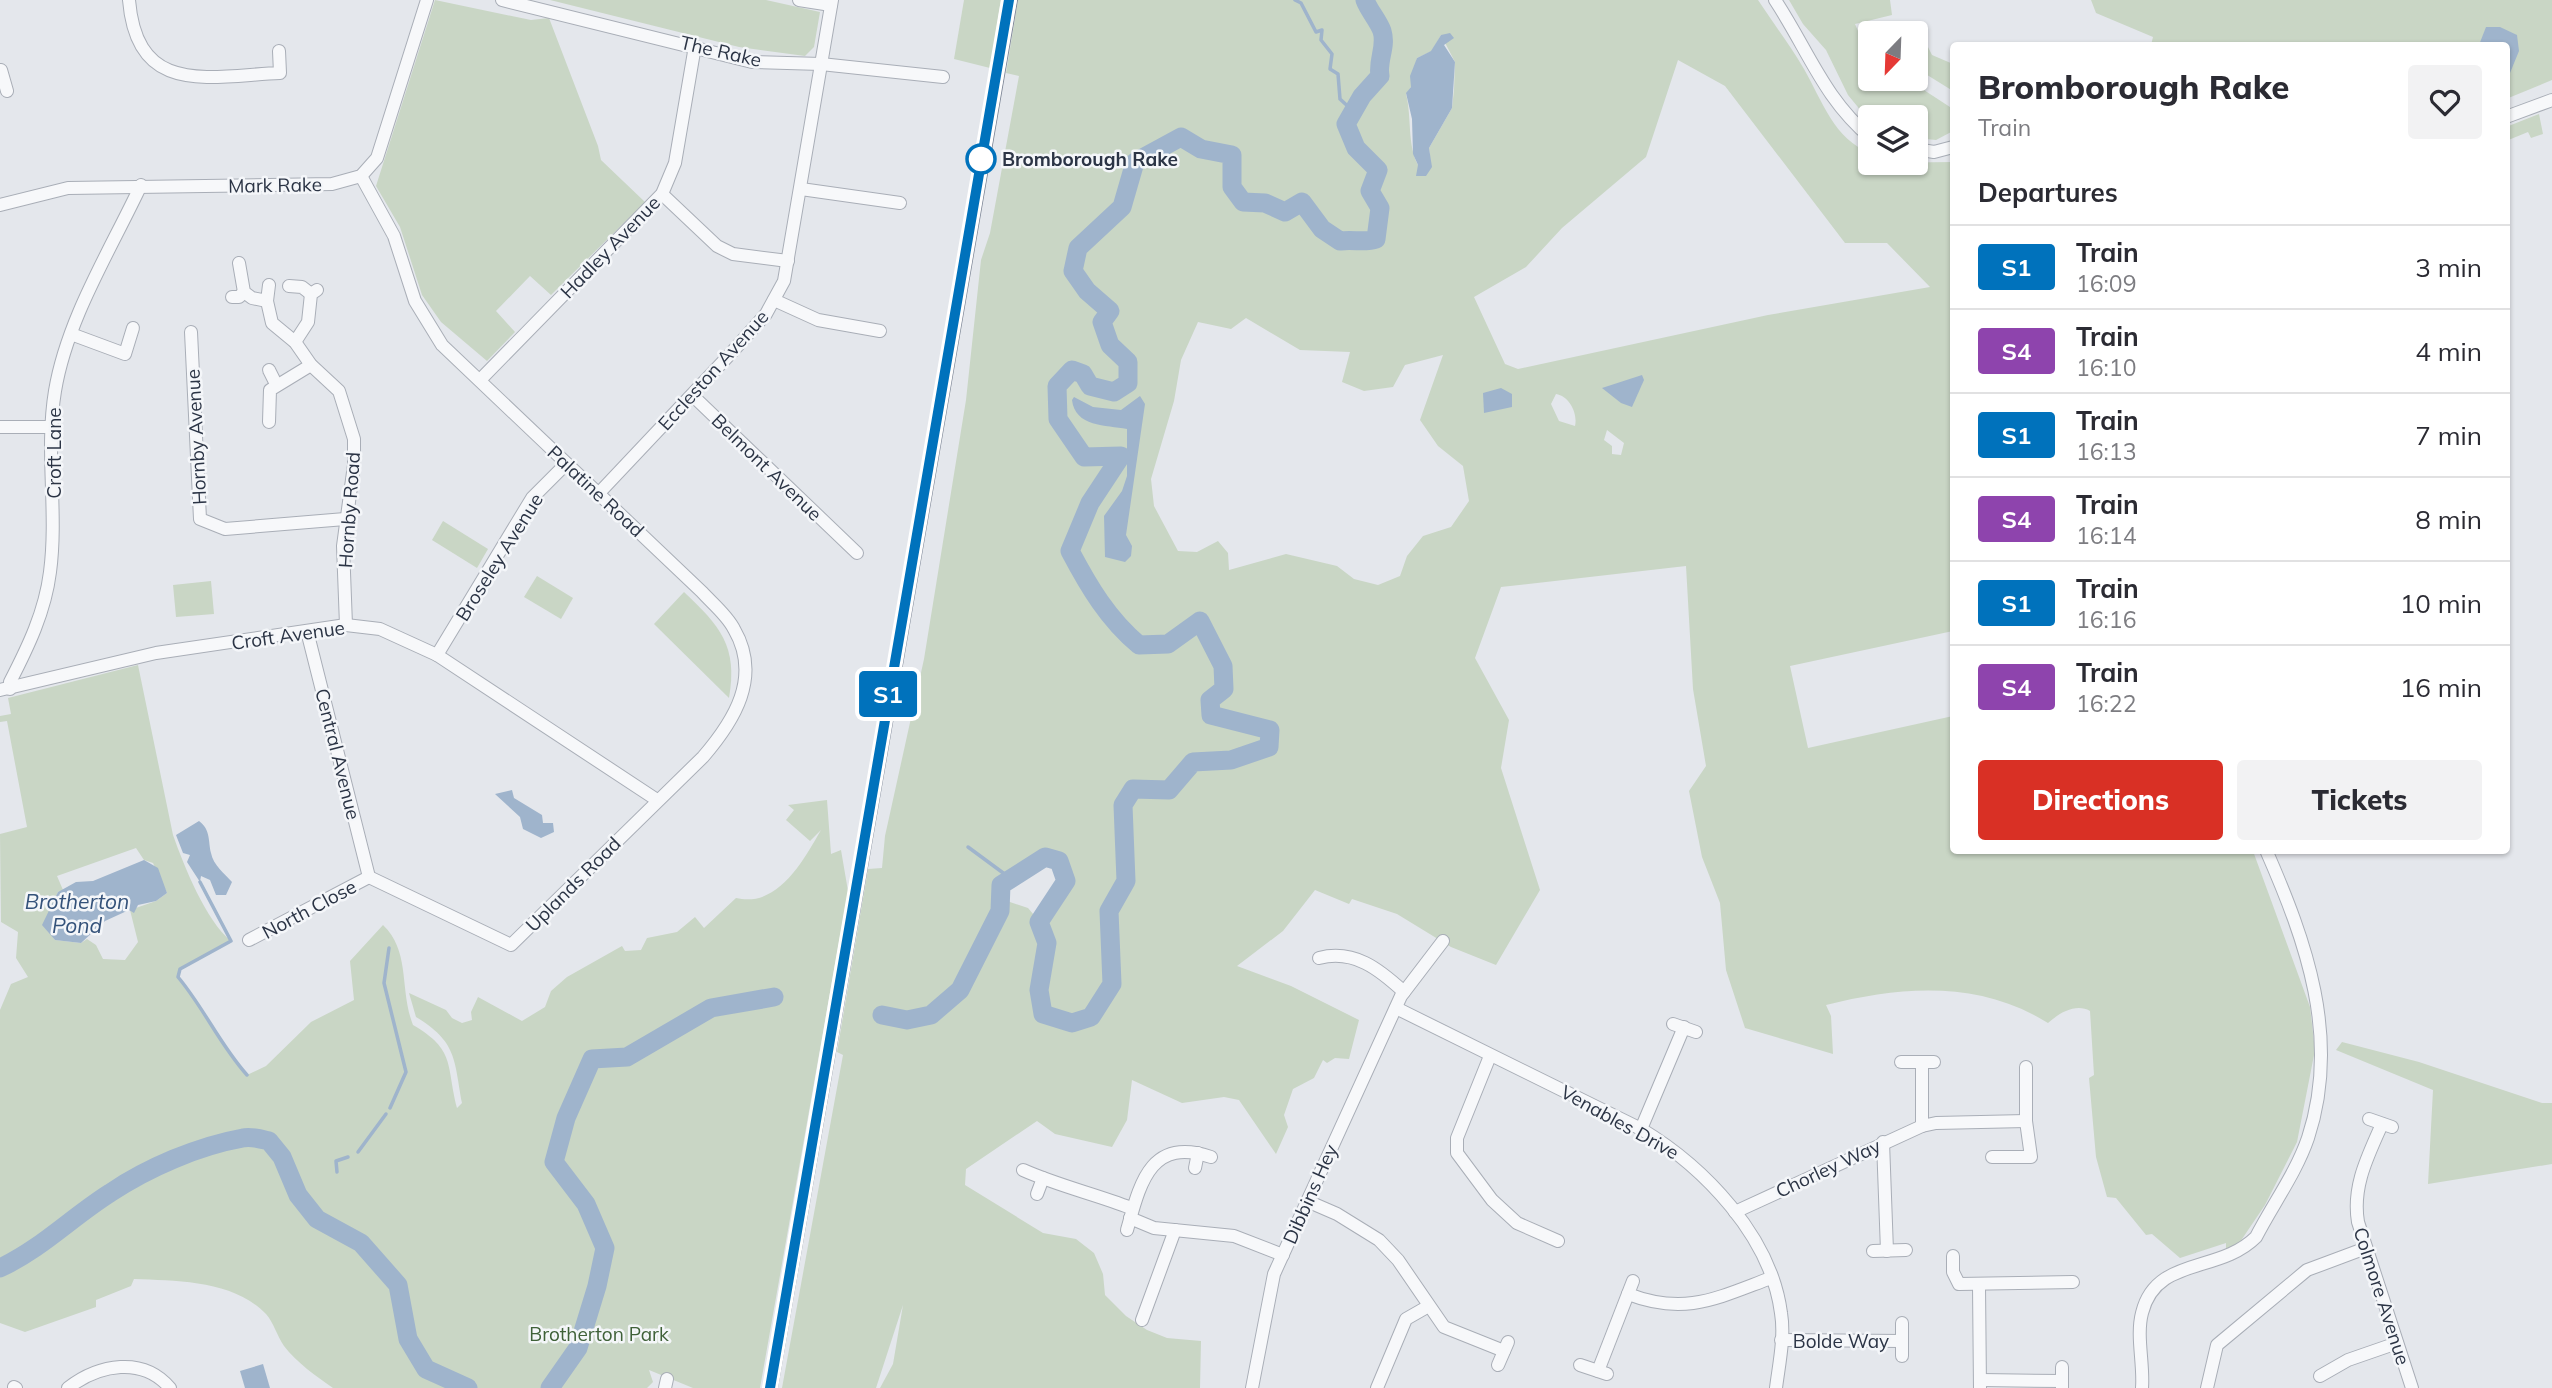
<!DOCTYPE html>
<style>
:root{--surface:#fff;--page:#f2f2f3;--text:#2b2b33;--muted:#7c7c81;--line:#e1e1e2;--accent:#d93025}
body{margin:0;font-family:Mulish,sans-serif;background:var(--page);color:var(--text);height:100vh;display:flex;flex-direction:column;font-size:26px;white-space:nowrap}
*{box-sizing:border-box;margin:0}
p{font-size:23px;color:var(--muted)}
.icon{flex:none;width:38px;height:38px;fill:none;stroke:currentColor;stroke-width:2;stroke-linecap:round;stroke-linejoin:round}
.map{position:relative;flex:1;overflow:hidden}
.panel{position:absolute;left:1950px;top:42px;width:560px;height:812px;display:flex;flex-direction:column;background:var(--surface);border-radius:7px;box-shadow:0 2px 5px #0004}
.panel>*{flex:none}
.badge{padding:0 14px;border-radius:5px;font-size:24px;line-height:46px}
.needle{width:46px;rotate:203deg}
.tools{position:absolute;left:1858px;top:21px;display:grid;gap:14px}
.tools a{display:grid;place-items:center;width:70px;height:70px;border-radius:7px;background:var(--surface);box-shadow:0 2px 5px #0004;font-size:35px}
.map>.badge{position:absolute;translate:-50% -50%;box-shadow:0 0 0 4px #fff}
h2{padding:0 28px;font-size:26px;line-height:63px}
.round{display:grid;place-items:center;flex:none;width:74px;height:74px;border-radius:7px;background:var(--page)}
.headline{display:flex;align-items:center;justify-content:space-between;height:119px;padding:0 28px}
h1{font-size:33px;font-weight:800;line-height:52px}
.cta{display:flex;gap:14px;margin-top:auto;padding:14px 28px}
.cta a{flex:1;height:80px;border-radius:7px;background:var(--accent);color:#fff;font-size:28px;font-weight:800;line-height:80px;text-align:center}
.cta a+a{background:var(--page);color:var(--text)}
ul{padding:0;list-style:none}
li{display:flex;align-items:center;gap:21px;height:84px;padding:0 28px;border-top:2px solid var(--line)}
li div{flex:1}
li b{display:block;font-size:26px}
li em{font-style:normal}
li .badge{min-width:77px;font-weight:700;text-align:center}
.map>svg:first-child{display:block}
.green{fill:#c9d6c5;fill-rule:evenodd}
.water{fill:#9fb4cc}
.lines{fill:none;stroke-linecap:round;stroke-linejoin:round}
.stream{stroke:#9fb4cc;stroke-width:3.5}
.river{stroke:#9fb4cc;stroke-width:19}
.minor-casing{stroke:#a9aeb7;stroke-width:14}
.minor{stroke:#f7f8fa;stroke-width:12}
.rail-casing{stroke:#7d8696;stroke-width:6}
.rail{stroke:#f4f6f9;stroke-width:3.5;stroke-dasharray:10;stroke-linecap:butt}
.line-casing{stroke:#fff;stroke-width:16}
.line{stroke:#0072bc;stroke-width:10}
.stop-dot{fill:#fff;stroke:#0072bc;stroke-width:3.5}
.labels{text-anchor:middle;dominant-baseline:central;stroke-width:5;stroke-linejoin:round;paint-order:stroke}
.street-label{font-size:19px;fill:#2b3445;stroke:#f4f6f9}
.stop-label{font-size:19px;font-weight:bold;fill:#2b3445;stroke:#f4f6f9;text-anchor:start}
.park-label{font-size:19px;fill:#3f6138;stroke:#f4f6f9}
.water-label{font-size:21px;font-style:italic;fill:#34527a;stroke:#f4f6f9}
</style>
<div class="map">
<svg width="2552" height="1388" viewBox="0 0 2552 1388">
<rect width="100%" height="100%" fill="#e4e7ec"/>
<g class="green">
<path d="M435 0 531 20 549 18 598 146 601 160 645 202 551 295 530 276 496 311 515 332 487 361 441 322 422 295 400 227 376 186Z"/>
<path d="M550 0H766L820 12 814 47 805 56 739 47Z"/>
<path d="M964 0H1001L990 68 954 59Z"/>
<path d="M1018 0H1758C1773 23 1790 45 1804 69 1822 100 1834 140 1871 153V163L1953 162V631L1790 666 1808 748 1953 716V850L2253 851 2310 1007 2315 1050 2297 1142 2265 1205 2240 1242 2226 1250V1243L2180 1258 2152 1234 2146 1235 2116 1198 2107 1197 2096 1157 2089 1078 2094 1075 2090 1011C2076 1003 2059 1013 2048 1023 1979 980 1902 986 1826 1005L1831 1016 1833 1054 1745 1028 1726 970 1720 903 1702 857 1689 791 1706 766 1693 689 1686 566 1501 587 1475 658 1509 720 1501 768 1540 890 1496 965 1451 947 1397 914 1352 899 1349 904 1315 890 1283 931 1237 966 1291 986 1359 1020 1349 1059 1335 1058 1327 1063 1323 1060 1314 1078 1293 1089 1284 1115 1288 1127 1276 1154 1239 1100 1224 1097 1182 1103 1132 1080 1127 1120 1112 1147 1055 1134 1037 1121 966 1169 965 1185 1043 1233 1076 1239 1094 1253 1103 1274 1105 1295 1126 1316 1147 1330 1167 1338 1201 1341 1200 1388H880L893 1364 903 1305 876 1388H782L843 1055 837 1052 868 869 882 868 885 836 924 659 966 400 981 260 990 233 1019 76 1006 73ZM1441 35 1455 62 1454 90 1452 108 1429 148 1431 167 1418 165C1407 144 1412 118 1406 94L1411 87 1417 58 1432 51ZM1678 60 1725 86 1845 243H1887L1930 287 1768 315 1518 369 1505 364 1474 297 1526 267 1562 228 1646 157ZM1246 318 1300 350 1350 352 1342 382 1364 391 1393 387 1405 365 1443 355 1420 420 1438 446 1463 466 1469 501 1451 527 1423 536 1407 556 1400 576 1378 585 1354 579 1337 566 1286 554 1229 570 1228 553 1218 541 1197 552 1178 551 1154 506 1151 479 1174 401 1181 360 1198 322 1231 329ZM1556 394C1569 396 1578 413 1575 426L1559 421 1551 404ZM1607 430 1624 443 1621 455 1612 454V446L1604 440ZM1045 857 1059 861 1066 881 1039 921 1028 908 1001 899V885ZM957 995 928 1024 907 1028 920 1023Z"/>
<path d="M1789 0H1890L1892 15 1855 24 1871 61V79H1907L1953 109V131L1936 140 1916 138V117H1871V123L1848 95 1826 50 1803 24Z"/>
<path d="M2091 0H2552V80L2506 99V46L2151 45 2153 37 2096 13Z"/>
<path d="M1928 47 1932 55 1953 64V91L1924 73 1916 48Z"/>
<path d="M2539 114 2543 134 2531 138 2528 132 2506 141V127Z"/>
<path d="M443 521 488 549 477 568 432 540Z"/>
<path d="M537 576 573 598 561 619 524 597Z"/>
<path d="M211 581 214 614 176 617 173 585Z"/>
<path d="M684 592C720 626 738 646 729 698L654 624Z"/>
<path d="M138 665 173 835C184 866 206 921 231 941L180 969 178 977C204 1008 220 1045 247 1075L266 1066 311 1022 354 1000 350 961 383 925C411 952 399 989 413 1025 456 1050 446 1065 457 1108L462 1103C454 1059 457 1042 416 1017L409 993 446 1010 452 1018 462 1023 472 1020 471 1012 478 997 522 1021 545 1007 551 991 567 977 622 946 625 951 641 950 647 938 677 932 695 917 704 928 736 898C778 908 803 861 821 830L810 841 786 820 794 810 788 805 827 800 831 854 841 850 848 891 760 1388H693L649 1370 653 1382 647 1388H333C316 1376 297 1363 284 1346 277 1336 274 1323 266 1314 233 1280 179 1281 134 1279L131 1286 96 1300V1307L25 1332 0 1323V1010L11 984 28 977 16 958 18 932 1 922 0 834 27 827 7 721 0 722V716L11 714 8 698ZM136 848 144 860 153 863 167 893 156 901 130 910 138 942 125 960 103 959 96 945 87 939 81 943 55 940 43 925 58 892 63 890 57 876Z"/>
<path d="M2342 1042 2419 1062 2542 1103H2552V1164L2428 1184 2433 1090 2336 1050Z"/>
</g>
<g class="water">
<path d="M2486 27H2500L2517 35 2519 51 2510 73H2506V46L2479 45Z"/>
<path d="M1450 33 1454 38 1444 45 1455 62 1452 108 1429 148 1432 167 1426 176H1416L1418 165 1413 154 1412 119 1406 93 1411 87 1410 76 1417 58 1431 51 1441 35Z"/>
<path d="M1642 375 1644 380 1632 407 1621 403 1602 388Z"/>
<path d="M1501 388 1512 394V407L1484 413 1483 393Z"/>
<path d="M1140 396 1145 404 1126 535 1132 546 1131 556 1125 562 1105 557 1104 516 1122 491 1127 476V429C1106 425 1075 427 1072 400L1074 397 1093 407 1121 410Z"/>
<path d="M512 790 514 798 542 815 543 823H553L554 832 541 838 523 829 520 817 495 794Z"/>
<path d="M199 821C211 830 208 841 211 853 213 865 225 874 232 882L226 895H216L210 880 201 876 200 882 187 862 190 855 183 853 176 835Z"/>
<path d="M144 860 158 868 167 893 156 901 138 905 134 913 129 910 105 921 81 943 55 940 42 925 58 892 76 882 93 881Z"/>
<path d="M263 1364 270 1388H245L240 1371Z"/>
</g>
<g class="lines">
<g class="stream">
<path d="M1295 0 1301 3 1316 32 1322 30 1321 40 1332 54 1330 69 1338 74 1340 99 1353 111"/>
<path d="M968 847 1010 878"/>
<path d="M200 882 231 941 180 969 178 977C204 1008 220 1045 247 1075"/>
<path d="M389 948 384 983 406 1072 390 1108"/>
<path d="M358 1152 386 1114"/>
<path d="M337 1172 336 1161 348 1157"/>
</g>
<g class="river">
<path d="M882 1015 907 1020 931 1015 960 990 1000 911 1001 885 1045 857 1059 861 1066 881 1039 922 1047 943 1039 990 1043 1014 1072 1023 1091 1017 1112 984 1109 911 1126 881 1123 805 1133 789 1169 790 1193 762 1231 760 1269 747 1270 730 1211 715 1210 700 1224 689 1223 666 1200 621 1168 644 1139 645C1108 619 1089 587 1070 551L1090 503 1121 456 1084 457 1058 419 1057 386 1072 370 1083 374 1090 386 1114 392 1128 383V362L1110 345 1102 322 1110 311 1087 291 1073 271 1078 248 1122 207 1135 162 1181 137 1201 149 1232 155V187L1243 202 1265 203 1285 212 1302 202 1322 229 1340 241C1353 239 1365 243 1376 239L1380 208 1370 191 1378 170 1356 148 1346 124 1362 96 1380 76C1377 60 1387 47 1382 31 1378 20 1369 11 1365 0"/>
<path d="M0 1268C41 1249 72 1217 110 1193 147 1168 198 1146 243 1138 251 1136 261 1139 269 1141L282 1157 298 1195 317 1219 361 1243 398 1285 408 1339 426 1369 468 1388"/>
<path d="M550 1388 578 1348 597 1286 605 1248 586 1204 554 1162 566 1118 592 1059 627 1057 711 1008 774 997"/>
</g>
<g class="minor-casing">
<g id="minor">
<path d="M129 0C137 97 208 76 280 73L279 51"/>
<path d="M502 0 752 62 821 64 943 77"/>
<path d="M799 0 831 5"/>
<path d="M1775 0C1808 50 1824 99 1871 138"/>
<path d="M1 70 7 91"/>
<path d="M2506 117 2552 100"/>
<path d="M1916 149 1934 152 1953 147"/>
<path d="M361 176 394 236 415 301 442 345 702 592C712 603 727 615 734 629 762 677 734 721 703 757L511 945 369 877"/>
<path d="M801 189 900 203"/>
<path d="M662 194 717 246 733 254 788 261"/>
<path d="M0 205 68 188 332 184 361 176 377 158 427 0"/>
<path d="M239 263 244 292 252 298 267 301"/>
<path d="M269 285 267 301 272 323 295 342 311 365 339 391 354 439V465L343 546 346 625"/>
<path d="M289 286 302 287 311 294"/>
<path d="M232 297H239L244 292"/>
<path d="M774 300 818 320 880 331"/>
<path d="M191 332 200 519 225 529 345 519"/>
<path d="M71 334 125 354 133 328"/>
<path d="M295 342 308 322 311 294 317 290"/>
<path d="M269 370 276 384"/>
<path d="M480 380 662 194 675 163 695 46"/>
<path d="M692 395 857 553"/>
<path d="M269 422 270 390 311 365"/>
<path d="M0 427H51"/>
<path d="M600 492 733 351 766 314 784 281 832 0"/>
<path d="M307 631 369 877"/>
<path d="M437 655 532 498 566 464"/>
<path d="M10 689V682C28 647 45 612 50 572 58 512 45 451 55 391 67 319 110 251 141 185"/>
<path d="M0 690 156 653 346 625 380 629 437 655 657 800"/>
<path d="M249 940 369 877"/>
<path d="M1319 958C1354 949 1379 969 1404 992"/>
<path d="M1396 1008 1641 1129C1704 1167 1771 1236 1781 1313 1785 1337 1779 1364 1776 1388"/>
<path d="M1673 1024 1696 1032"/>
<path d="M1490 1056 1457 1138V1153L1492 1200 1517 1223 1558 1241"/>
<path d="M1901 1062H1934"/>
<path d="M2369 1119 2392 1127"/>
<path d="M2382 1124C2368 1156 2352 1186 2358 1222L2412 1388"/>
<path d="M1922 1126V1063"/>
<path d="M1641 1129 1684 1027"/>
<path d="M1883 1142 1887 1251"/>
<path d="M1992 1157H2031L2026 1121V1067"/>
<path d="M1195 1168 1198 1153"/>
<path d="M1023 1170C1059 1186 1095 1194 1131 1208"/>
<path d="M1037 1194 1043 1178"/>
<path d="M1307 1201 1337 1214 1379 1240 1398 1260 1444 1327 1504 1351"/>
<path d="M1735 1212 1922 1126 1936 1123 2026 1121"/>
<path d="M1130 1218 1154 1228 1234 1236 1283 1255"/>
<path d="M1127 1230C1140 1184 1150 1136 1211 1157"/>
<path d="M1873 1251 1906 1250"/>
<path d="M1953 1256V1272L1959 1284 2073 1282"/>
<path d="M1979 1286 1980 1388"/>
<path d="M1628 1294C1685 1316 1717 1298 1771 1278"/>
<path d="M1142 1320 1175 1230"/>
<path d="M1902 1323V1356"/>
<path d="M1781 1340 1902 1341"/>
<path d="M1498 1365 1508 1342"/>
<path d="M1580 1365 1607 1374"/>
<path d="M1598 1371 1633 1281"/>
<path d="M2320 1376 2348 1360 2397 1343"/>
<path d="M1981 1380 2062 1381"/>
<path d="M14 1387 16 1388"/>
<path d="M68 1388C99 1364 143 1356 170 1388"/>
<path d="M665 1388 667 1379"/>
<path d="M1252 1388 1274 1274 1401 996 1443 941"/>
<path d="M1377 1388 1406 1319 1427 1307"/>
<path d="M2062 1388V1367"/>
<path d="M2142 1388C2144 1364 2136 1336 2142 1313 2156 1256 2219 1274 2256 1237 2273 1204 2296 1173 2308 1138 2341 1038 2306 941 2266 850"/>
<path d="M2207 1388 2217 1345 2307 1270 2366 1248"/>
</g>
</g>
<use href="#minor" class="minor"/>
<g class="rail-casing">
<path id="rail" d="M775 1388 1015 0"/>
</g>
<use href="#rail" class="rail"/>
</g>
<g class="lines">
<g class="line-casing">
<path id="line" d="M770 1388 1009 0"/>
</g>
<use href="#line" class="line"/>
</g>
<circle class="stop-dot" cx="981" cy="159" r="14"/>
<g class="labels">
<g class="street-label">
<text transform="translate(721 51) rotate(13)">The Rake</text>
<text transform="translate(275 185) rotate(-1)">Mark Rake</text>
<text transform="translate(610 247) rotate(-46)">Hadley Avenue</text>
<text transform="translate(713 370) rotate(-48)">Eccleston Avenue</text>
<text transform="translate(196 437) rotate(-93)">Hornby Avenue</text>
<text transform="translate(54 453) rotate(-90)">Croft Lane</text>
<text transform="translate(767 467) rotate(44)">Belmont Avenue</text>
<text transform="translate(596 491) rotate(43)">Palatine Road</text>
<text transform="translate(349 510) rotate(-86)">Hornby Road</text>
<text transform="translate(499 557) rotate(-58)">Broseley Avenue</text>
<text transform="translate(288 635) rotate(-8)">Croft Avenue</text>
<text transform="translate(338 754) rotate(76)">Central Avenue</text>
<text transform="translate(573 884) rotate(-45)">Uplands Road</text>
<text transform="translate(309 909) rotate(-28)">North Close</text>
<text transform="translate(1620 1122) rotate(29)">Venables Drive</text>
<text transform="translate(1828 1168) rotate(-25)">Chorley Way</text>
<text transform="translate(1310 1194) rotate(-66)">Dibbins Hey</text>
<text transform="translate(2382 1296) rotate(72)">Colmore Avenue</text>
<text x="1841" y="1341">Bolde Way</text>
</g>
<g class="stop-label">
<text x="1002" y="159">Bromborough Rake</text>
</g>
<g class="park-label">
<text x="599" y="1334">Brotherton Park</text>
</g>
<g class="water-label">
<text x="77" y="901">Brotherton<tspan x="77" dy="24">Pond</tspan></text>
</g>
</g>
</svg>
<div class="tools">
<a><svg class="needle" viewBox="-14 -14 28 28"><path d="M0-13l5 13h-10z" fill="#e53935"/><path d="M0 13l5-13h-10z" fill="#7c7c81"/></svg></a>
<a><svg class="icon" aria-label="layers" viewBox="0 0 24 24"><path d="M12 4l9 5-9 5-9-5zM3 14l9 5 9-5"/></svg></a>
</div>
<b class="badge" style="left:888px;top:694px;background:#0072bc;color:#fff">S1</b>
<section class="panel">
<div class="headline"><div><h1>Bromborough Rake</h1><p>Train</p></div><a class="round"><svg class="icon" aria-label="heart" viewBox="0 0 24 24"><path d="M12 20l-8-8c-3-5 5-10 8-4 3-6 11-1 8 4z"/></svg></a></div>
<h2>Departures</h2>
<ul>
<li><span class="badge" style="background:#0072bc;color:#fff">S1</span><div><b>Train</b><p>16:09</p></div><em>3 min</em></li>
<li><span class="badge" style="background:#8e44ad;color:#fff">S4</span><div><b>Train</b><p>16:10</p></div><em>4 min</em></li>
<li><span class="badge" style="background:#0072bc;color:#fff">S1</span><div><b>Train</b><p>16:13</p></div><em>7 min</em></li>
<li><span class="badge" style="background:#8e44ad;color:#fff">S4</span><div><b>Train</b><p>16:14</p></div><em>8 min</em></li>
<li><span class="badge" style="background:#0072bc;color:#fff">S1</span><div><b>Train</b><p>16:16</p></div><em>10 min</em></li>
<li><span class="badge" style="background:#8e44ad;color:#fff">S4</span><div><b>Train</b><p>16:22</p></div><em>16 min</em></li>
</ul>
<div class="cta"><a>Directions</a><a>Tickets</a></div>
</section>
</div>
